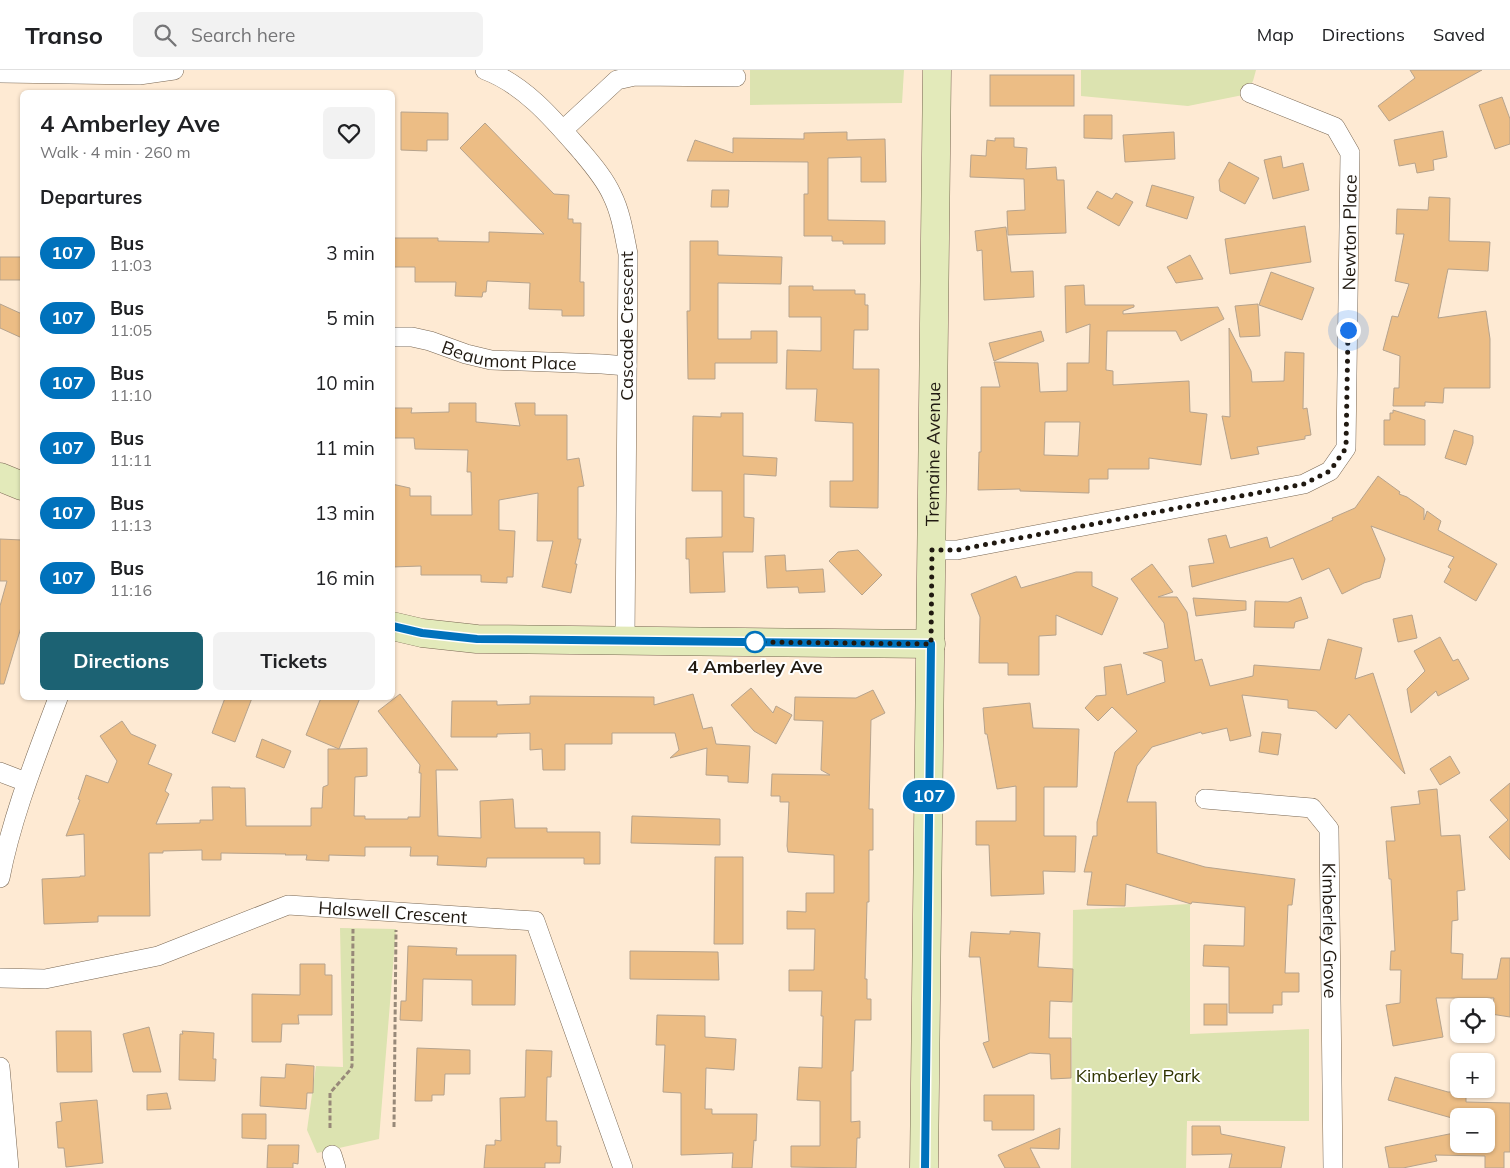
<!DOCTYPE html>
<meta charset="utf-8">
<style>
:root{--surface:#fff;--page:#f2f2f2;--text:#202124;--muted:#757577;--line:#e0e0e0;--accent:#1c6273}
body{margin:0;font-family:Mulish,sans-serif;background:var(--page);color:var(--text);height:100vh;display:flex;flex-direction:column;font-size:19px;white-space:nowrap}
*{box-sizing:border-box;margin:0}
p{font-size:16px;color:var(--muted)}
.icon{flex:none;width:28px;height:28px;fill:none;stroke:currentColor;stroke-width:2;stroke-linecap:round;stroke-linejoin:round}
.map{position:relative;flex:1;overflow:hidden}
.sheet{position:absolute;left:20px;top:20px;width:375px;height:610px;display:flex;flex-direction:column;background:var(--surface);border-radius:8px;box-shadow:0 1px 4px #0004}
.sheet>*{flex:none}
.badge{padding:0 10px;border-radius:16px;font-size:18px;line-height:32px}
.fabs{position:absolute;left:1450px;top:928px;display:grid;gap:10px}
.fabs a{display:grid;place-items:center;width:45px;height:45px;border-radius:8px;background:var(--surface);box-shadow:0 1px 4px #0004;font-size:25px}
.you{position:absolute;width:25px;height:25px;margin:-12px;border:4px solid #fff;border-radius:50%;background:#1a73e8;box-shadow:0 0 0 8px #1a73e833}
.map>.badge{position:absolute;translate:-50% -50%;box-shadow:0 0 0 2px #fff}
h2{padding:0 20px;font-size:19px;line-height:45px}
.round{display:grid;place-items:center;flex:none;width:52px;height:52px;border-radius:8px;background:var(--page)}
.headline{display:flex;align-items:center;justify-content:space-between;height:85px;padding:0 20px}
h1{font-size:24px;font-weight:700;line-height:38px}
.action{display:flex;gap:10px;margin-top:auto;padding:10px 20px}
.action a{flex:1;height:58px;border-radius:8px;background:var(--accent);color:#fff;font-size:20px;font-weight:700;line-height:58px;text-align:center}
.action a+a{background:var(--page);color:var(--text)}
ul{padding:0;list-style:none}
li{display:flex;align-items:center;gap:15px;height:65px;padding:0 20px}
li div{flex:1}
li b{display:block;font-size:19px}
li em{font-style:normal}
li .badge{min-width:55px;font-weight:700;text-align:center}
header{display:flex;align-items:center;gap:30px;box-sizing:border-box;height:70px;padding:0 25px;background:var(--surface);border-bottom:1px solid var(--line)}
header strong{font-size:24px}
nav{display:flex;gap:28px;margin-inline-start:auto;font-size:18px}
.search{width:350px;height:45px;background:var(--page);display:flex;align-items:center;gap:12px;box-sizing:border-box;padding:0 18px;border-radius:8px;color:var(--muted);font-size:19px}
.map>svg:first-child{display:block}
.green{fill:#dce3b0}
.building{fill:#ecbd85;stroke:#b6a38d;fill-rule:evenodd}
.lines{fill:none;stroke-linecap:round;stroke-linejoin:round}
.street-casing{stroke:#796753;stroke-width:20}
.secondary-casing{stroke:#796753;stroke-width:29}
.path{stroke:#978979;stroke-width:3;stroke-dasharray:5 2.5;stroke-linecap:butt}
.street{stroke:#fff;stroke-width:19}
.secondary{stroke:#e3eaba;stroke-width:28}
.line-casing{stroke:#fff;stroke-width:11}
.line{stroke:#0072bc;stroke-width:8}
.walk{stroke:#201911;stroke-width:5;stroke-dasharray:0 9}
.stop-dot{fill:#fff;stroke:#0072bc;stroke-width:2.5}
.labels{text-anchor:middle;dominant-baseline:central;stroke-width:4;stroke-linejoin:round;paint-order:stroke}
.street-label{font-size:18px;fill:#201911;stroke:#fff}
.stop-label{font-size:18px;font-weight:bold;fill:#201911;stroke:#fff}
.park-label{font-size:18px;fill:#303400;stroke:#fff}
</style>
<header>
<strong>Transo</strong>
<div class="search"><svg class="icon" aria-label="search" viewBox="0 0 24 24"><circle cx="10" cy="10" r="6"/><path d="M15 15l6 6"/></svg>Search here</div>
<nav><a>Map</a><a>Directions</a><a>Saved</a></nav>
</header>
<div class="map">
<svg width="1510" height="1098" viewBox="0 0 1510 1098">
<rect width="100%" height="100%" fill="#feead3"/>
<g class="green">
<path d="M750 0H904L902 33 750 35Z"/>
<path d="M1081 0H1256L1253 11 1243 25 1188 36 1081 26Z"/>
<path d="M1190 834V964L1309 959V1051H1187L1186 1098H1071L1073 840Z"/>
<path d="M340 858 396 859 379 1069 317 1083 307 1060 316 996 343 997Z"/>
</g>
<g class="building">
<path d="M1410 0H1482L1389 51 1378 36 1415 8Z"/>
<rect x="990" y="5" width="84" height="31"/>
<path d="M1502 27 1510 49V74L1495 79 1479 35Z"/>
<path d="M401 42 448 43V70H427V81L401 80Z"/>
<path d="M1084 45H1112V69L1084 68Z"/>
<path d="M485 53 554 124 569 125 568 149H573V153H581L580 212H584V246H562V240L529 239 530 213 487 211 486 222H483L482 227 455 226 456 212H415V197H392V168H438V171L489 172V162L544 164 460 78Z"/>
<path d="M1443 61 1447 87 1433 90 1434 100 1417 103 1415 93 1399 96 1394 70Z"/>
<path d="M847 62V70L885 69 886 112H861V87L828 88V150L885 151V174H843V171H832V166H804V124H808V92L687 91 695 70 733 83V68L804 69V63Z"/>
<path d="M1174 62 1175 89 1125 92 1123 65Z"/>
<path d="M995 68H1014V77L1027 78 1026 99 1056 97 1057 110H1064L1066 163 1008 165 1007 141 1025 140 1024 109 970 107 971 85 986 86 987 70 995 71Z"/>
<path d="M1281 86 1283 98 1303 93 1309 120 1273 129 1264 90Z"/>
<path d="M1229 92 1259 108 1245 134 1220 121 1219 110Z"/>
<path d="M1152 115 1194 127 1187 149 1146 136Z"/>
<path d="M712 120H729L728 137H711Z"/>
<path d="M1097 121 1112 129 1116 123 1133 132 1119 156 1087 138Z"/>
<path d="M1429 127 1450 128 1449 171 1490 172 1488 201 1448 199 1438 248 1486 241 1490 269V318H1444L1443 333 1425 332V336H1393L1394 318H1399L1400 286 1383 280 1392 246 1398 247 1409 214 1395 211 1404 164H1396L1397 139 1428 140Z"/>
<path d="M1305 156 1311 192 1230 204 1225 169Z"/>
<path d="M1006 157 1011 202 1033 201 1034 227 984 230 982 180 977 181 975 161Z"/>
<path d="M690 171H718V185L782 187 781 214 718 213V269H751V261H777V293H715V309H688L687 241H690Z"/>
<path d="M1190 185 1203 209 1176 213 1167 197Z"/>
<rect x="0" y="187" width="22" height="23"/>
<path d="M1271 202 1314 218 1302 250 1259 235Z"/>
<path d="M1084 215 1085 235H1134V237L1123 241V244L1218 237 1224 249 1181 271 1176 261H1107L1106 300 1113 301V315L1189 311 1190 342 1207 344 1201 395 1149 388V399H1108V409H1089V423L1020 421V419L978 420 979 382H981V317H1000L994 292 1038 293 1040 322 1067 321V293H1089L1090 254 1066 263 1065 216ZM1045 352H1080L1078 386 1044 385Z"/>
<path d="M789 216H813V220H855V224H865V235H868V260H854L853 299H879L878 438 830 437V411H853V353L815 351 817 319H786L787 280 821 281V247H789Z"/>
<path d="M0 234 22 244V268L0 258Z"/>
<path d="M1258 234 1260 266 1240 267 1235 236Z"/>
<path d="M1229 258 1251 301 1252 312 1284 311 1285 282 1304 283 1303 339 1307 338 1311 365 1305 366V369L1257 377 1259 384 1231 389 1222 346 1230 347Z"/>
<path d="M1041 261 1044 271 994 291 989 273Z"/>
<path d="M449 333H476V352L520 356 515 333H535V345H567V390L579 388 584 416 578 417V469H581L575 494H577L571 523 542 517 553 471H537L538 423 499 430V460L515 461 513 507H507V513L481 512V505H421V496L392 497V414L410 418V426H431V445H472L471 402H467L468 380 415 379 414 368H392V338H412L411 343 449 342Z"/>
<path d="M1393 340 1425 350V375H1384V350H1390V343H1393Z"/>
<path d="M721 343H743V386L777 388 776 406 744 404V447L754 448 753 482H723L725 522 690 523 689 489H686V468L722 467V421H692L693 346 721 347Z"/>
<path d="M1454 360 1473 366V373L1466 395 1445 388Z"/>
<path d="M1378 406 1400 422 1399 424 1407 427 1424 439V450L1427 441 1441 451 1438 460 1497 494 1476 531 1444 512 1451 499 1448 497 1454 487 1371 456 1385 489 1380 508 1364 513 1342 524 1329 498 1302 510 1293 488 1192 517 1189 496 1214 493 1208 469 1226 465 1230 478 1267 467 1270 478 1333 450 1332 448 1355 438Z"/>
<path d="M0 469 22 470V554L4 614H0V536L7 511H0Z"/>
<path d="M858 480 882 505 862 525 829 491 838 482Z"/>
<path d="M785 485 786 501 823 499 825 522 799 523 798 517 767 518 765 486Z"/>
<path d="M1152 494 1173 522 1158 527H1177L1187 542 1195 591 1202 589 1210 616 1253 606 1254 595 1320 600 1328 569 1362 578 1355 609 1373 603 1405 704 1349 644 1336 659 1316 641 1288 638V630L1242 625 1251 666 1230 671 1227 658 1202 664 1201 662 1152 677 1137 696 1127 732H1156L1157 783 1205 797 1295 809 1292 835H1288L1285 903H1299V922H1282V935H1273V943H1229V897L1203 896 1204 875 1244 876 1245 837 1192 832 1191 834 1126 814 1125 836 1087 835 1092 802H1084L1093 766H1097V752L1115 682 1137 661 1112 637 1098 651 1085 638 1096 626 1106 625 1104 597 1121 594 1127 625 1165 612 1162 591 1143 583 1168 578 1164 553 1131 509Z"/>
<path d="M1076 502H1092V516L1118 528 1102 565 1056 545V565L1039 566V605H1008V593H979L980 547 971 524 1016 506 1021 518Z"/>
<path d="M1301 527 1308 548 1295 552 1294 558 1254 557 1255 531 1288 532Z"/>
<path d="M1193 528 1246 531V540L1196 546Z"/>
<path d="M1412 545 1417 568 1398 572 1393 549Z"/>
<path d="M1440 567 1453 591 1458 589 1469 609 1438 626 1436 621 1411 643 1407 619 1425 601 1414 581Z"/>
<path d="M751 618 773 643 776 636 792 645 776 674 754 661 731 635Z"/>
<path d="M873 620 885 643 871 650 869 739H873V780H869V832H867L865 909H867V929H871V950H855L853 1001H851V1052L860 1051V1068H857L856 1098 791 1097V1076H820V1031L797 1030 799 997 822 998 823 946H821L822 921H789V900H814L815 859H787V841L806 842V823H834V785L788 782 787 776 789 732H780V726H771L772 704 830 705 821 700 823 651 794 650 795 627 856 628Z"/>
<path d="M400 624 458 700H436L438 766 481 768 480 731 513 729 515 758H547V762H600V794H584V788H487L486 797 437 795 438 786H410L411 777H365V786L329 785V791L306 790 307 785H285L286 784 221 783V790H202V780L163 781V783H149L150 846H98V852L44 854 42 809 80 807V806H85L84 764 66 766 80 730 78 729 86 705 108 713 117 691 100 666 122 651 131 664 156 675 148 694 172 704 165 721 169 724 156 754 200 753V750H213L212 717H230V718H245L246 756H311V738H322L323 717 328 715V679H339L306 665 321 628H360L339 679 367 678V706L355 707 354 746H365V749H408V747H420L421 703H419L420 695 378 641Z"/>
<path d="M693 624 703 659 712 657 716 674 750 676 748 713 728 712V706L706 705 707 678 670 688 679 680 675 663H612V674H565V700H543L542 679 530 680V663L497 664V667H451L452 631H497V635L530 634V626L654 627V635Z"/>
<path d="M225 628H252L235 672 212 663Z"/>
<path d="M1030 633 1033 658 1079 659 1077 717H1044V766H1076L1075 802 1043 801 1044 824 991 826 989 775H976V751H1016V716L997 719 987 664H985L983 638Z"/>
<path d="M1262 662 1281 664 1278 685 1259 682Z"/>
<path d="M262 669 291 681 284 698 256 687Z"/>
<path d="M1450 686 1460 703 1440 715 1430 699Z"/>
<path d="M1510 713V790L1489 767 1508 750 1490 730Z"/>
<path d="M1437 719 1441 766 1460 765 1465 820 1457 821 1458 850 1452 851 1451 883 1463 884 1462 909H1497L1501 888H1510V947L1491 944 1494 928H1436L1443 967 1393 976 1386 935 1400 933 1401 900H1390L1391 881H1395L1391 809H1389L1386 771H1395L1391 737 1420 734 1418 721Z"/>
<path d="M632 746 720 749V775L631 773Z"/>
<path d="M715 787H743V874H714Z"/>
<path d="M1010 861 1040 863 1038 897 1073 899 1072 932 1050 931 1049 968H1071V1008L1051 1009 1050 984 1030 983 993 998 983 973 989 971 980 887H969L971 862 1010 864Z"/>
<path d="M408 876 457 878 456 885H516L515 935H472V910L423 909 422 951 400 950 401 931H406Z"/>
<path d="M630 881 718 882 719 910 630 909Z"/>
<path d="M300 894H325V905H332V945H298L299 954H282L281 972H252V924L300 925Z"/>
<rect x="1204" y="934" width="23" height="21"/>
<path d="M657 945 705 946V967L736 969 734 1000 706 998 705 1039H712V1044H757L756 1071 754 1070 752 1098H732L733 1083 681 1085V1023L663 1022 665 975H656Z"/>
<path d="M149 957 161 1002H133L123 964Z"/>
<path d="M56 961H91L92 1002H57Z"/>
<path d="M182 961 214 963 213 989H216L215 1011 179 1010 180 964H183Z"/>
<path d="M417 978 470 980V1004H445L444 1025H432V1031H415Z"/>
<path d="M526 980 552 981 551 1007H547L546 1051H557V1076H561L560 1093H545V1098H484L486 1075H495V1070L501 1071 500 1028 525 1027Z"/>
<path d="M286 994 314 996 313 1023H307L306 1039 260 1036 261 1007 285 1008Z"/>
<path d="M1395 1007 1448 1022H1466V1032L1510 1033V1082H1504V1098H1485V1086L1435 1085 1437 1091 1403 1098H1389L1385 1077 1459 1062V1074H1486V1046H1459V1050L1388 1030Z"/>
<path d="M167 1023 171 1039 147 1040V1025Z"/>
<path d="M984 1025H1034V1060H992V1051H984Z"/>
<path d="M97 1030 103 1093 66 1097 64 1078H58L56 1052 62 1051 60 1033Z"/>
<path d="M242 1044H266V1069L242 1068Z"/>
<path d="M1192 1056H1220L1221 1064 1285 1077 1281 1098H1229L1232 1084 1192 1085Z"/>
<path d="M1060 1058 1059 1079 1030 1078 1040 1098H1005L998 1085Z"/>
<path d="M268 1075H299L298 1094 293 1093V1098H267Z"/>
</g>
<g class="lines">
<g class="street-casing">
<g id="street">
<path d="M485 0C525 15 554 50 581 81 592 94 605 109 612 125 621 143 624 164 628 184L625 571"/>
<path d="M0 3 139 5 174 0"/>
<path d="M563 60 617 10 635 6 736 7"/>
<path id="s1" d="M392 267H412L430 271 466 284 491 290 602 294 627 296"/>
<path id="s2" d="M932 480H957L1304 414 1330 401 1346 378 1350 83 1335 57 1250 23"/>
<path d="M0 702 26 712"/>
<path id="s3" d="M1205 729 1312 738 1329 759 1333 1098"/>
<path d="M0 808C12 746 36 687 58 628"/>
<path id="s4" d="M0 908 45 909 158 886 288 835 535 851 623 1098"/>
<path d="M0 997 9 1098"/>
<path d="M332 1085 336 1098"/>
</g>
</g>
<g class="secondary-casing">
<g id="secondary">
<path d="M0 407 22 416"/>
<path d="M392 556 422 563 477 569 931 574"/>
<path id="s5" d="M924 1098 937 0"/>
</g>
</g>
<g class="path">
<path d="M394 1057 396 860"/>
<path d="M330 1058V1023L350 1000 352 996 353 859"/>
</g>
<use href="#street" class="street"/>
<use href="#secondary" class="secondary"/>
</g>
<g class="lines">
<g class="line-casing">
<path id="line" d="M392 556 422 563 477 569 931 574 925 1098"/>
</g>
<use href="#line" class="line"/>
<path class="walk" d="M755 572 931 574 932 480H957L1304 414 1330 401 1346 378 1348 260"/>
</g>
<circle class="stop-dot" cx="755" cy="572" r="10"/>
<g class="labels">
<g class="street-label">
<text stroke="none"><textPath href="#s2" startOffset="651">Newton Place</textPath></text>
<text transform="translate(626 256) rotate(-90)">Cascade Crescent</text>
<text stroke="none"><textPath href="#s1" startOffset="120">Beaumont Place</textPath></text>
<text stroke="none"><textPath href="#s5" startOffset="714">Tremaine Avenue</textPath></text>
<text stroke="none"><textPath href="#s4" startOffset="405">Halswell Crescent</textPath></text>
<text stroke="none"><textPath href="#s3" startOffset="236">Kimberley Grove</textPath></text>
</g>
<g class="stop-label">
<text x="755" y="596">4 Amberley Ave</text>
</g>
<g class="park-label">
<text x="1138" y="1005">Kimberley Park</text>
</g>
</g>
</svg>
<div class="fabs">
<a><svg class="icon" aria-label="locate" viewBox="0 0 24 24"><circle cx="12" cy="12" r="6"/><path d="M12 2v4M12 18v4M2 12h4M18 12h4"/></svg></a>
<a>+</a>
<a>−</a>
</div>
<div class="you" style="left:1348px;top:260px"></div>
<b class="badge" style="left:929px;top:726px;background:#0072bc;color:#fff">107</b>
<section class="sheet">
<div class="headline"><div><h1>4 Amberley Ave</h1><p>Walk · 4 min · 260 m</p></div><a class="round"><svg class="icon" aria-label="heart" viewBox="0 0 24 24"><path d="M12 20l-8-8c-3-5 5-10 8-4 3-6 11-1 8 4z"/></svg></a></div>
<h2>Departures</h2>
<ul>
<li><span class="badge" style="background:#0072bc;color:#fff">107</span><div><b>Bus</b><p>11:03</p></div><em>3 min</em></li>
<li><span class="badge" style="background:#0072bc;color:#fff">107</span><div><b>Bus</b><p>11:05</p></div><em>5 min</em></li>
<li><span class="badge" style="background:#0072bc;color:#fff">107</span><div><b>Bus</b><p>11:10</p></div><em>10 min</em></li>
<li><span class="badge" style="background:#0072bc;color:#fff">107</span><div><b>Bus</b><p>11:11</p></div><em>11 min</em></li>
<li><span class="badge" style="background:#0072bc;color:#fff">107</span><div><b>Bus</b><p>11:13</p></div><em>13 min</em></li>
<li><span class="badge" style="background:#0072bc;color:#fff">107</span><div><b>Bus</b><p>11:16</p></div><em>16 min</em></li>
</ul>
<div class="action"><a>Directions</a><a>Tickets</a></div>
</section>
</div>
